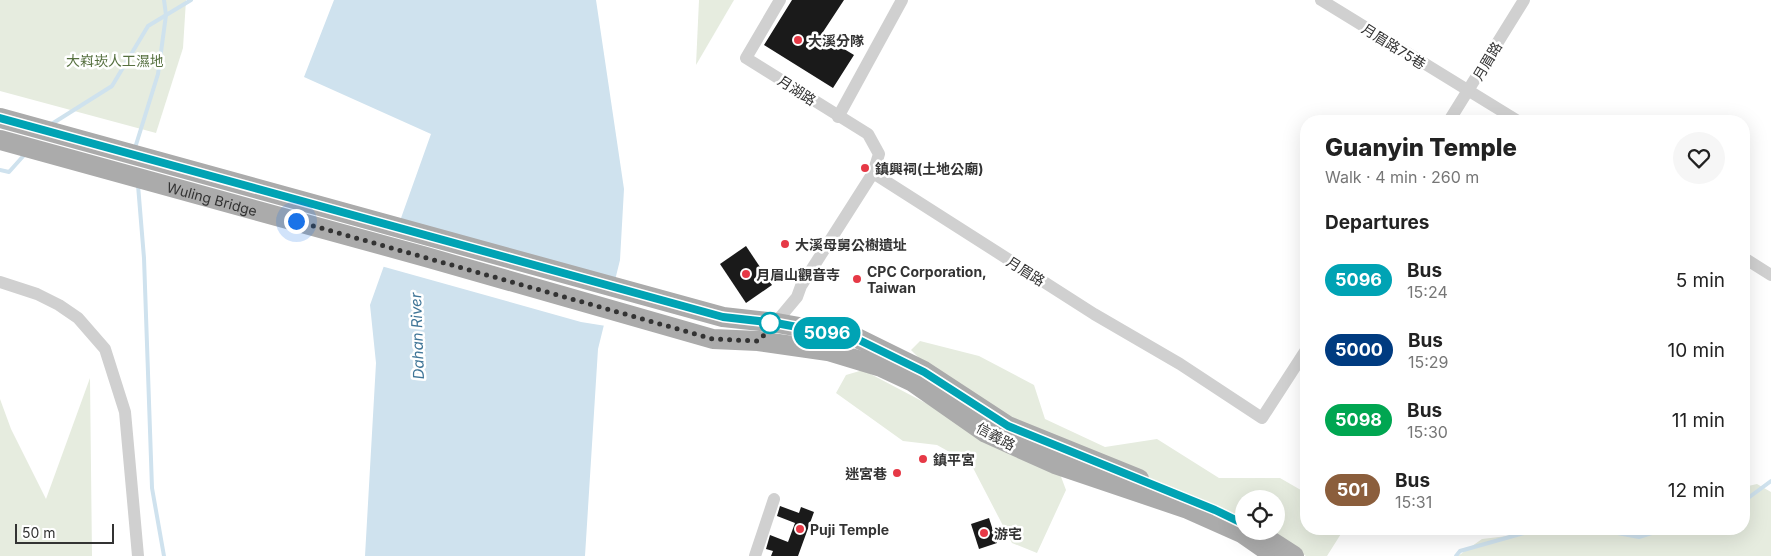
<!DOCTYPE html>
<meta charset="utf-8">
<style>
:root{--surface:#fff;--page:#f6f6f6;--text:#222;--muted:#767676}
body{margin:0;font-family:Inter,"Noto Sans TC",sans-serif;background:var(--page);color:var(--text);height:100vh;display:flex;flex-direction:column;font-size:19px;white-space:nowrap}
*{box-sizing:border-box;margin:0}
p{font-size:16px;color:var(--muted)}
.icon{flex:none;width:28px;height:28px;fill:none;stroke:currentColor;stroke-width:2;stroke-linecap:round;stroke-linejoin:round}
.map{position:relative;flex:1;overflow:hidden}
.drawer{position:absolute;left:1300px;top:115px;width:450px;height:420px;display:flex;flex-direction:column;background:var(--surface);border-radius:20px;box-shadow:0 5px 20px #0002}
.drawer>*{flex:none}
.badge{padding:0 10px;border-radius:16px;font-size:18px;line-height:32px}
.buttons{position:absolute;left:1235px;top:490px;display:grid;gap:10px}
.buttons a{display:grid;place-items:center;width:50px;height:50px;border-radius:50%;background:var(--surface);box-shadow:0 5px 20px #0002;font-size:25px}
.scale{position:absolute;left:15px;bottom:12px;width:99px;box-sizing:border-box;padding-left:5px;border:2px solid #333;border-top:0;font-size:14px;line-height:18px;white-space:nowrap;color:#333;-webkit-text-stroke:4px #fff;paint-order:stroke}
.you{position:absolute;width:25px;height:25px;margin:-12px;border:4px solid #fff;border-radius:50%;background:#1a73e8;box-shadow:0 0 0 8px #1a73e833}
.map>.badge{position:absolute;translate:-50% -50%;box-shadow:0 0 0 2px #fff}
h2{padding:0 25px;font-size:19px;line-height:45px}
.round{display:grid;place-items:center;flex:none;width:52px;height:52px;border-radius:26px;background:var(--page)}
.head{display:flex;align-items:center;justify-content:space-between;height:85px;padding:0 25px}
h1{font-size:24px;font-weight:800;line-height:38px}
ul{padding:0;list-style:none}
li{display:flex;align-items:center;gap:15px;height:70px;padding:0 25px}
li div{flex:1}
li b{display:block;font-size:19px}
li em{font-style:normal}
li .badge{min-width:55px;font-weight:700;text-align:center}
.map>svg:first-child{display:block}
.green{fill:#e6ecdf}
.water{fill:#cfe2ee}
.pier{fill:#fff}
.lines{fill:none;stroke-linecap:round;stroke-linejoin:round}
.stream{stroke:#cfe2ee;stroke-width:4}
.building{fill:#1a1a1a}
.minor{stroke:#d0d0d0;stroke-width:12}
.primary{stroke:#ababab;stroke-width:20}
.line-casing{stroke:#fff;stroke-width:11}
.line{stroke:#00a3b4;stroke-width:8}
.walk{stroke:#333;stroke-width:5;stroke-dasharray:0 9}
.poi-dot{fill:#e63946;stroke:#fff;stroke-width:2}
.stop-dot{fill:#fff;stroke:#00a3b4;stroke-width:2.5}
.labels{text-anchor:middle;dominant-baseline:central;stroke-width:5;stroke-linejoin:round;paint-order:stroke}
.poi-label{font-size:14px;font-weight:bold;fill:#333;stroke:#fff;text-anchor:start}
.street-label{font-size:14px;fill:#333;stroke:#fff}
.park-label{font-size:14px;fill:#56703f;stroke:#fff}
.water-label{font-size:15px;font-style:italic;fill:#3f7597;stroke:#fff}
</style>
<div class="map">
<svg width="1771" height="556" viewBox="0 0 1771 556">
<rect width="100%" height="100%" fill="#fff"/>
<g class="green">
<path d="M0 0H186L183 48 156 133 0 91Z"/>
<path d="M699 0H734L696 65Z"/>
<path d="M920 341 979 356 1034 385 1045 419 1105 447 1157 439 1219 478H1280L1306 493V529H1344L1327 556H1306L1266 531H1276V499H1244V520L1008 419 929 368 911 350Z"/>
<path d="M863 370 1060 474 1066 490 1037 553 1012 543 971 464 937 445 903 441 836 393 846 375Z"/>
<path d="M90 378 92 556H0V399L11 429 46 499Z"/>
<path d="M1757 484 1771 492V556H1458L1482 539 1565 529H1744V487Z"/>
</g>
<path class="water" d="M334 0H596L624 189 620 260 598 349 585 556H365L376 363 370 305 431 134 304 77Z"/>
<path class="pier" d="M397 221 617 281 606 326 581 322 381 266Z"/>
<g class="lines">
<g class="stream">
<path d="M50 125 112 86 148 26 191 0"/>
<path d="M135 148 158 74 166 15 164 0"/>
<path d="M0 170 9 172 26 153"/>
<path d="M138 185 144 258 152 488 164 556"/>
<path d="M1744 501 1771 481"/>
<path d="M1596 529 1639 537 1664 529"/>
<path d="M1456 556 1460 551 1538 529"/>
</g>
</g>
<g class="building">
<path d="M792 0H844L821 35 854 55 833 88 764 45Z"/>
<path d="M746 246 772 285 746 303 720 264Z"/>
<path d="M780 506 799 513 801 507 814 512 798 556H771L773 551 766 549 770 535 788 542 795 523 777 516Z"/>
<path d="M989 518 997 543 979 549 971 524Z"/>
</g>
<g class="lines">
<g class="minor">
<path d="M780 0 746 58 868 134 879 154 873 173"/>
<path d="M1321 0 1518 121"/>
<path d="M838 117 902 0"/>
<path d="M1449 121 1524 0"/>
<path d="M1744 258 1771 275"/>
<path d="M0 282 37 294 59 305 78 318 105 349 125 412 138 556"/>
<path d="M772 327 797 297 801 286 873 173 1094 314 1180 364 1262 418 1306 350"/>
<path d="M755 556 774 499"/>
</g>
<g class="primary">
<path d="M0 118 723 317 777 323 855 337 924 371 1008 426 1139 479"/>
<path id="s1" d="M0 140 426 257 713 339 758 341 828 351 881 367 913 382 986 433 1055 464 1188 509 1242 533 1275 556"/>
<path d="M1266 538 1294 556"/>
</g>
</g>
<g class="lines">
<g class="line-casing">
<path id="line" d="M0 118 723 317 776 323 855 338 924 372 1008 426 1215 510 1244 524"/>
</g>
<use href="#line" class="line"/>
<path class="walk" d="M296 221 713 339 758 341 776 323H770"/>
</g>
<g class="poi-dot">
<circle cx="798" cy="40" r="5"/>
<circle cx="865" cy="168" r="5"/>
<circle cx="785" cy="244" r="5"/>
<circle cx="746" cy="274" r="5"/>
<circle cx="857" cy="279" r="5"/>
<circle cx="923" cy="459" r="5"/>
<circle cx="897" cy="473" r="5"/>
<circle cx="800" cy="529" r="5"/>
<circle cx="984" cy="533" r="5"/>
</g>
<circle class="stop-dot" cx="770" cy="323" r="10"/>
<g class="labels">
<g class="poi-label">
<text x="808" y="40">大溪分隊</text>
<text x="875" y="168">鎮興祠(土地公廟)</text>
<text x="795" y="244">大溪母舅公樹遺址</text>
<text x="867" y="271">CPC Corporation,<tspan x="867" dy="16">Taiwan</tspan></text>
<text x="756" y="274">月眉山觀音寺</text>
<text x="933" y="459">鎮平宮</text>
<text x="887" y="473" text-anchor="end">迷宮巷</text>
<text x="810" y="529">Puji Temple</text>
<text x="994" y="533">游宅</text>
</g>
<g class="street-label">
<text transform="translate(1394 46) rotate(32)">月眉路75巷</text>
<text transform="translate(1487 61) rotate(-59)">月眉路</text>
<text transform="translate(797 90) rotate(33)">月湖路</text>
<text stroke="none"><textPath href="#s1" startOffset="220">Wuling Bridge</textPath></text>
<text transform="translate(1026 271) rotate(32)">月眉路</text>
<text transform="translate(996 436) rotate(28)">信義路</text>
</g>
<g class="park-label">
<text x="115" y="60">大嵙崁人工濕地</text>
</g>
<g class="water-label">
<text transform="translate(417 336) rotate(-92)">Dahan River</text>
</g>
</g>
</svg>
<div class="buttons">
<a><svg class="icon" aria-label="locate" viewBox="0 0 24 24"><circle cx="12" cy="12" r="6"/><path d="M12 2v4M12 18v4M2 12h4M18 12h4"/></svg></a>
</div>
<div class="scale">50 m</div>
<div class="you" style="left:296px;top:221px"></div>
<b class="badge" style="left:827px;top:333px;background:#00a3b4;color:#fff">5096</b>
<section class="drawer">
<div class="head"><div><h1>Guanyin Temple</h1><p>Walk · 4 min · 260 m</p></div><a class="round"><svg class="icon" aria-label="heart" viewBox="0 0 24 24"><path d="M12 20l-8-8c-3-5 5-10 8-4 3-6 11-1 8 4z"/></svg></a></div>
<h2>Departures</h2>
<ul>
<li><span class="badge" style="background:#00a3b4;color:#fff">5096</span><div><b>Bus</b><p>15:24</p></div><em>5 min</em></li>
<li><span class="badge" style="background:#003b80;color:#fff">5000</span><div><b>Bus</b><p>15:29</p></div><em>10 min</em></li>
<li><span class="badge" style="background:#00a651;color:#fff">5098</span><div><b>Bus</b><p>15:30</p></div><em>11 min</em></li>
<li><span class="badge" style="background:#8b5e3c;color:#fff">501</span><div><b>Bus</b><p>15:31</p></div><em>12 min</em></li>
</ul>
</section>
</div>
